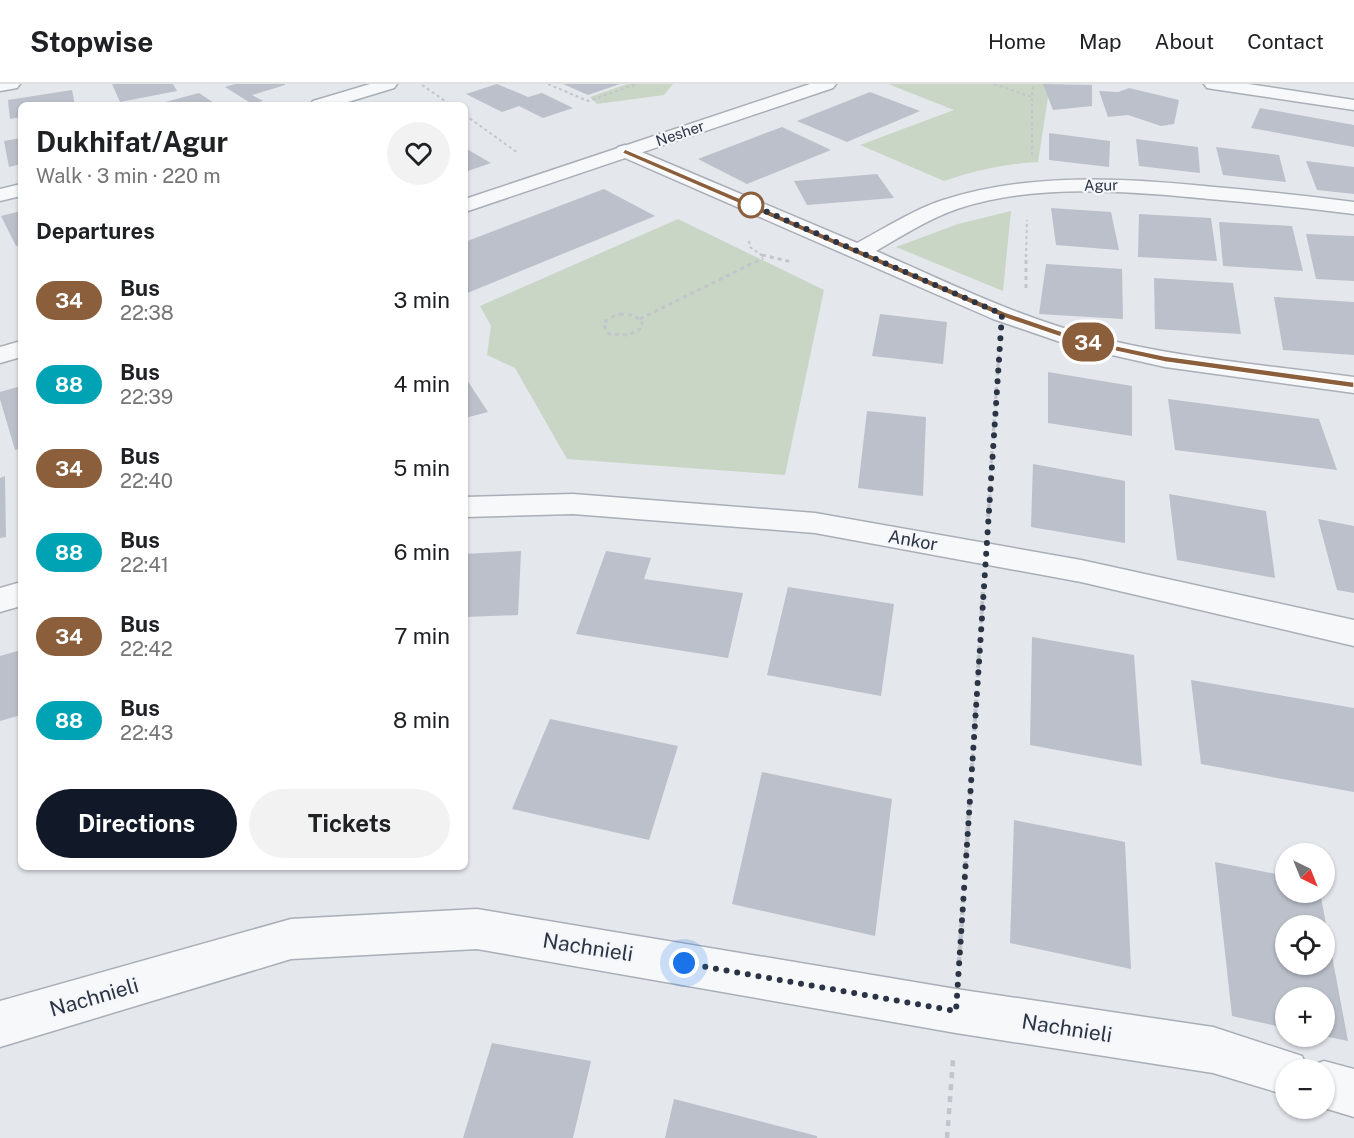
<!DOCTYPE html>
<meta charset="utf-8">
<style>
:root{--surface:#fff;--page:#f2f2f2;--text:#202124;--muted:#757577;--line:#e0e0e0;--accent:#111827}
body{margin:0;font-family:"Public Sans",sans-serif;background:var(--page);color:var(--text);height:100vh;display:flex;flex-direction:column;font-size:22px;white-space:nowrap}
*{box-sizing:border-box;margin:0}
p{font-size:20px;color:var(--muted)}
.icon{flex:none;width:33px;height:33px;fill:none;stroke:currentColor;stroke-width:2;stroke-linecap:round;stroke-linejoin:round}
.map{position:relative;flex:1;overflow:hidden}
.sheet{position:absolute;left:18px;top:18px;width:450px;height:768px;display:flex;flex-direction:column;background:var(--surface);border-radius:9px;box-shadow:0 2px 4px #0004}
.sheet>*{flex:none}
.badge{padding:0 12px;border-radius:20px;font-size:21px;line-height:39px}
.needle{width:39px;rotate:137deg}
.fabs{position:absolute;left:1275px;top:759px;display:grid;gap:12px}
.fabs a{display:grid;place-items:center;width:60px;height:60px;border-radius:50%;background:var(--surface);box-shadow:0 2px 4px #0004;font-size:30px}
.you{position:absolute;width:30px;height:30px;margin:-15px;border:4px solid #fff;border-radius:50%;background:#1a73e8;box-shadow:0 0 0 9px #1a73e833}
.map>.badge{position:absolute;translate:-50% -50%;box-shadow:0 0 0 3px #fff}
h2{padding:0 18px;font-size:22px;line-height:54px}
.round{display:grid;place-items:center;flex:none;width:63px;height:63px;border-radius:32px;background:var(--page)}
.headline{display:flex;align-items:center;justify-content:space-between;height:102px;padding:0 18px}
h1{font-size:28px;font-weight:700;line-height:45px}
.action{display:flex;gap:12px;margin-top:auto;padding:12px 18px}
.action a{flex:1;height:69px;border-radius:36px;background:var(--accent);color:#fff;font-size:24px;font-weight:700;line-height:69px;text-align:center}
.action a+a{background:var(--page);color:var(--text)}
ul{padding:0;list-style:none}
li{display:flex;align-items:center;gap:18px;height:84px;padding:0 18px}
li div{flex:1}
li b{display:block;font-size:22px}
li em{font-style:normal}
li .badge{min-width:66px;font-weight:700;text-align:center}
header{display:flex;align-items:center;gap:36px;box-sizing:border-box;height:84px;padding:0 30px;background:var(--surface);border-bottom:2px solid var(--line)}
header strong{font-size:28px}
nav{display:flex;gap:33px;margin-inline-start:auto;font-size:21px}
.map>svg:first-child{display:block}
.green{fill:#c9d6c5}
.building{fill:#bbc0ca;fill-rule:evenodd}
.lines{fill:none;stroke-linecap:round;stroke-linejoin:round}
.minor-casing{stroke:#a9aeb7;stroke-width:3}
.tertiary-casing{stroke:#a9aeb7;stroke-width:3}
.path-far3{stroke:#c2c5cb;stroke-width:2;stroke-dasharray:3 3;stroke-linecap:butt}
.path-far2{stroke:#c2c5cb;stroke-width:3;stroke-dasharray:4 4;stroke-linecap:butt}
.path-far1{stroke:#c2c5cb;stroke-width:4;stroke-dasharray:4.5 4.5;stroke-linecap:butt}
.path{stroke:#c2c5cb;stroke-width:4.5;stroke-dasharray:6 6;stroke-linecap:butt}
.minor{fill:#f7f8fa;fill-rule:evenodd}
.tertiary{fill:#f7f8fa;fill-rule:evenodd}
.line{fill:#8b5e3c;stroke:#fff;stroke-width:1.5}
.walk{stroke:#2b3445;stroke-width:6;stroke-dasharray:0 10.8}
.stop-dot{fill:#fff;stroke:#8b5e3c;stroke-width:3}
.labels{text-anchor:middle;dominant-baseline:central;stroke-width:4.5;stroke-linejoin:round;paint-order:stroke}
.far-street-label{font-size:15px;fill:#2b3445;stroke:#f4f6f9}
.street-label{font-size:18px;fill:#2b3445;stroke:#f4f6f9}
.near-street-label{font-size:21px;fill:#2b3445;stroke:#f4f6f9}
</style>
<header>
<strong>Stopwise</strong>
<nav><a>Home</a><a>Map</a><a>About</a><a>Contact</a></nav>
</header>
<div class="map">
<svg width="1354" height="1054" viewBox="0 0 1354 1054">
<rect width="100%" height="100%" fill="#e4e7ec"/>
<g class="green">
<path d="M627 0H673L664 11 597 20 590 13Z"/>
<path d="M888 0H1050L1038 78C1004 80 976 86 944 97L860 61 954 26Z"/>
<path d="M1011 127 1003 207 896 163 958 140Z"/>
<path d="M678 135 824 206 785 391 567 375 515 284 487 271 491 242 480 222Z"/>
</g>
<g class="building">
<path d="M112 0H173L177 7 120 18Z"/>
<path d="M235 0H285V1L252 11 263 17 252 20 225 3Z"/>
<path d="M497 0 528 13 542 9 573 24 543 34 519 22 502 28 466 10Z"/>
<path d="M563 0H620L588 11Z"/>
<path d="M1043 0 1092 1V22L1053 26Z"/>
<path d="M1129 4 1179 16 1174 40 1161 42 1128 31 1108 33 1099 7 1118 8Z"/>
<path d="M72 6 75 21H21V33L10 35 8 16Z"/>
<path d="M870 8 920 27 847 58 797 37Z"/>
<path d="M199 9 217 21H158V20Z"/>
<path d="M1260 24 1354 41V63L1251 44Z"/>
<path d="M782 43 831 66 747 100 698 75Z"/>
<path d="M1049 49 1110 57 1109 83 1049 76Z"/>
<path d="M21 54V80L9 83 4 57Z"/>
<path d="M1136 55 1198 63 1200 89 1139 82Z"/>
<path d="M1216 63 1279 71 1286 98 1223 91Z"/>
<path d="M465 64 491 79 465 88Z"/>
<path d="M1306 77 1354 83V110L1317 106Z"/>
<path d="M877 90 894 114 807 121 794 97Z"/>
<path d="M604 105 655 132 465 210V158Z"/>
<path d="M1051 124 1111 128 1119 166 1056 161Z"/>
<path d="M21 127V161L16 162 1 132Z"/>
<path d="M1139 130 1211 134 1217 177 1138 173Z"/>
<path d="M1219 138 1292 142 1303 187 1223 182Z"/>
<path d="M1306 150 1354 152V197L1316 195Z"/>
<path d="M1046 180 1122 185 1123 235 1039 230Z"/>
<path d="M1154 194 1233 199 1241 250 1155 245Z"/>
<path d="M1274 213 1354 218V271L1283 266Z"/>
<path d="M880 230 947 238 943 280 872 272Z"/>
<path d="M1048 288 1132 302V352L1048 339Z"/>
<path d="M465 293 488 328 465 334Z"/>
<path d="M21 302V364L15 366 0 315V308Z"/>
<path d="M1168 315 1319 335 1337 386 1175 366Z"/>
<path d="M867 327 926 333 923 412 858 404Z"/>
<path d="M1033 380 1125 397V459L1031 443Z"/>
<path d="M5 392 6 453 0 454V394Z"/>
<path d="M1169 410 1266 427 1275 494 1177 476Z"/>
<path d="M1318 435 1354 442V509L1337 506Z"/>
<path d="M521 467 518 531 465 533V470Z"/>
<path d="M606 467 651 474 644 495 743 509 728 574 576 550Z"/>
<path d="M788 503 894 520 881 612 767 591Z"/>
<path d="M1032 553 1134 571 1142 682 1030 661Z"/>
<path d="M21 566V631L0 637V572Z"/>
<path d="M1191 596 1354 624V708L1201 680Z"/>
<path d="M550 635 678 662 649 756 512 725Z"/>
<path d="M762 688 892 715 875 852 732 820Z"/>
<path d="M1014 736 1125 758 1131 885 1010 859Z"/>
<path d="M1215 778 1286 792V808H1320L1348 957 1324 952V914H1286V944L1232 932ZM1286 842H1324V880H1286Z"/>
<path d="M492 959 591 977 573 1054H463Z"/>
<path d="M674 1015 817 1052V1054H665Z"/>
</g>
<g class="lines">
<g class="minor-casing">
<g id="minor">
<path d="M0 0H20L17 4 0 7Z"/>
<path d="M370 0H397L394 4 338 21H310L313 17Z"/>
<path d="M1204 0H1248L1354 16V26L1213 5 1207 4Z"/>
<path d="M625 61 857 159C885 144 913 126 943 116 1030 88 1124 94 1214 103 1261 107 1307 112 1354 118V130C1306 124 1258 119 1209 115 1129 107 1034 99 957 125 928 135 902 152 876 167 945 197 1015 232 1088 251 1174 274 1266 281 1354 293V309L1165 283 1072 262 993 235 618 71 615 67 618 63Z"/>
<path d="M21 100V112L0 117V105Z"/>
<path d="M573 410 815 429 1081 476 1354 536V562L1081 498 815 449 573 430 465 433V413Z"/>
<path d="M21 498V522L0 528V504Z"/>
<path d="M477 825 956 905 1213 943 1302 972 1307 983 1324 977 1354 985V1033L1324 1024V986H1286V1011L1213 989 956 949 477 865 291 875 0 963V917L291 835Z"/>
</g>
</g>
<g class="tertiary-casing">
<g id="tertiary">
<path d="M810 0H836L833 4 465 128V115Z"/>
<path d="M21 257V273L0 279V263Z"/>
</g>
</g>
<g class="path-far3">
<path d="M548 0 588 17 637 0"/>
<path d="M994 0 1032 13"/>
<path d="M422 1 451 21"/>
<path d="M465 31 518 69"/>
<path d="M1032 71V7L1035 0"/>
<path d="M749 157 750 163 764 173"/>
<path d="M1026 173 1027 136"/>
</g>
<g class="path-far2">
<path d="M762 171 792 178"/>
<path d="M1026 204V171"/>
<path d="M620 230 632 231 641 236 643 243 629 251 609 250 603 240 609 234Z"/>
<path d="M640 235 763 174"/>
<path d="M990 395 999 267"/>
</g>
<g class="path-far1">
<path d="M988 433 991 394"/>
<path d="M972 683 983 506"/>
</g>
<g class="path">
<path d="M959 879 972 681"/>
<path d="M947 1054 953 976"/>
</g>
<use href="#minor" class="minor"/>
<use href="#tertiary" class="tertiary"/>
</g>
<path class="line" d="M625 65 1005 228 1084 255 1165 272 1354 298V304L1165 278 1078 259 999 232 622 69Z"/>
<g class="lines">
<path class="walk" d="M684 879 956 927 1002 230 742 117 751 121"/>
</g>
<circle class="stop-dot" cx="751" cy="121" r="12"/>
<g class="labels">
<g class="far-street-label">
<text transform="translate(680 49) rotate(-19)">Nesher</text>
<text transform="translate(1101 101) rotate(-1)">Agur</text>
</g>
<g class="street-label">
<text transform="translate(913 456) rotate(10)">Ankor</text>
</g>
<g class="near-street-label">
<text transform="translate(588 863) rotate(9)">Nachnieli</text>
<text transform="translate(94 913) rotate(-16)">Nachnieli</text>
<text transform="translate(1067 944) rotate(9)">Nachnieli</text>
</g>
</g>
</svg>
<div class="fabs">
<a><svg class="needle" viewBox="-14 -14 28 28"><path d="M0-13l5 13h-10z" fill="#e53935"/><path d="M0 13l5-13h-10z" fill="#757577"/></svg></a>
<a><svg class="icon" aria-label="locate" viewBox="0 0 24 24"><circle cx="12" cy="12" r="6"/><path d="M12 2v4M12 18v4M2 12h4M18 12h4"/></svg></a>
<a>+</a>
<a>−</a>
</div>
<div class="you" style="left:684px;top:879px"></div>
<b class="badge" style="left:1088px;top:258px;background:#8b5e3c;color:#fff">34</b>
<section class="sheet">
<div class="headline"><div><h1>Dukhifat/Agur</h1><p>Walk · 3 min · 220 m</p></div><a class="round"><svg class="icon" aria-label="heart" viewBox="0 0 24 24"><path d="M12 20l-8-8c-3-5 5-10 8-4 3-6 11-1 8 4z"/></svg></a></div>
<h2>Departures</h2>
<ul>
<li><span class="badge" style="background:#8b5e3c;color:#fff">34</span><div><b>Bus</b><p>22:38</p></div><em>3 min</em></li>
<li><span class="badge" style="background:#00a3b4;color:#fff">88</span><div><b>Bus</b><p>22:39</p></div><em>4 min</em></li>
<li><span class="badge" style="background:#8b5e3c;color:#fff">34</span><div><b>Bus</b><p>22:40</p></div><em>5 min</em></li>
<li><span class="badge" style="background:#00a3b4;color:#fff">88</span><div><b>Bus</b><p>22:41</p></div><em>6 min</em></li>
<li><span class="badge" style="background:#8b5e3c;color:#fff">34</span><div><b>Bus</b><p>22:42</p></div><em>7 min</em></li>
<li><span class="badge" style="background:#00a3b4;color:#fff">88</span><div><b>Bus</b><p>22:43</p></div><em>8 min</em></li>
</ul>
<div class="action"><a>Directions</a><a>Tickets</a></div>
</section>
</div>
